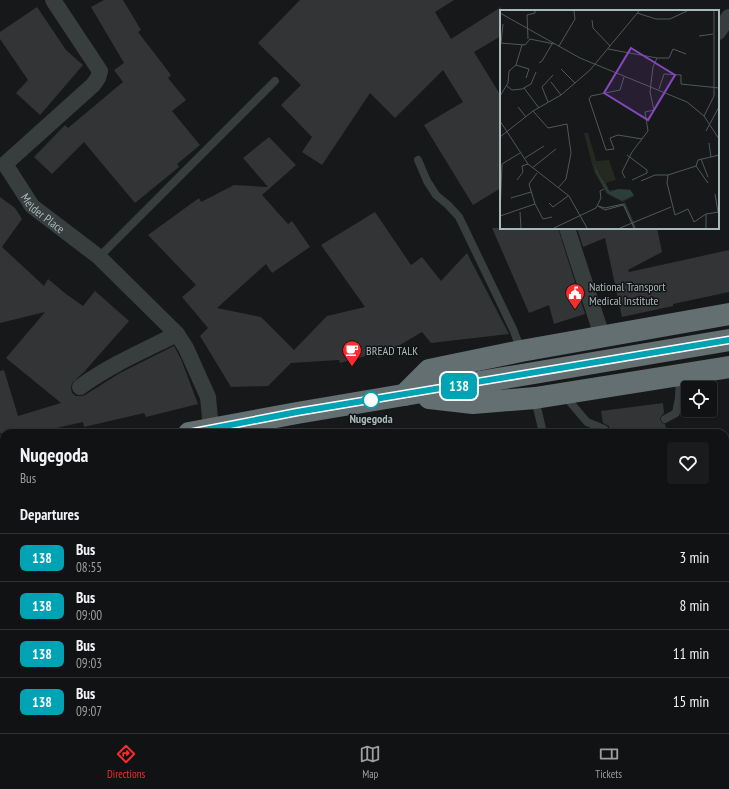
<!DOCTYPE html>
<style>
:root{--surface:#111213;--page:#1a1b1c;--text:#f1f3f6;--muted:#9c9ea0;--line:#303233;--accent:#fc2b2d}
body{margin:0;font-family:"PT Sans Narrow",sans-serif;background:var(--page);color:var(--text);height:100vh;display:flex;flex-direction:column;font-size:15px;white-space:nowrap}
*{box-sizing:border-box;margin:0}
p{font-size:13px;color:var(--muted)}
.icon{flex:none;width:22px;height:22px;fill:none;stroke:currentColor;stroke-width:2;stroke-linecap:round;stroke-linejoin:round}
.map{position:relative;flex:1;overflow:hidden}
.details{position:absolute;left:0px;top:429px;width:729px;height:304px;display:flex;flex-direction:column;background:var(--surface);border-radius:12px 12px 0 0;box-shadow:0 1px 3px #0004,0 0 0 1px var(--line)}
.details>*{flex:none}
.badge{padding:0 8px;border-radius:6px;font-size:14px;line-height:26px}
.tools{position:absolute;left:681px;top:381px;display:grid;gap:8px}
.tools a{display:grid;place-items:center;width:36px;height:36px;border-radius:4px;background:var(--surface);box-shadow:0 1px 3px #0004,0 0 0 1px var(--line);font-size:20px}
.map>.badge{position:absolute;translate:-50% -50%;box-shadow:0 0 0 2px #fff}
h2{padding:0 20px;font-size:15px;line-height:36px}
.round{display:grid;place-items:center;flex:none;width:42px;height:42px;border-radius:4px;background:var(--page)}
.head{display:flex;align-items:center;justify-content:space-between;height:68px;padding:0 20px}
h1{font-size:19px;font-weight:600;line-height:30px}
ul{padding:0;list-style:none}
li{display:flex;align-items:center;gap:12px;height:48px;padding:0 20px;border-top:1px solid var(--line)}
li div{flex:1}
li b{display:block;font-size:15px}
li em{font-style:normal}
li .badge{min-width:44px;font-weight:700;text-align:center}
.tabs{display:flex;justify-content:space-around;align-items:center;height:56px;border-top:1px solid var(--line);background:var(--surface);font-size:11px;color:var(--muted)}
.tabs a{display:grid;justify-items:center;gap:2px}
.tabs .selected{color:var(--accent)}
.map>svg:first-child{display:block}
.built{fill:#232526}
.building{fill:#323435}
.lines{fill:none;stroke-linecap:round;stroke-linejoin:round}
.lane{stroke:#383d3e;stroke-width:8}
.street{stroke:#383d3e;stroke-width:16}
.highway{stroke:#636f70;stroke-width:22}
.line-casing{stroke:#fff;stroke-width:9}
.line{stroke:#00a3b4;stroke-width:6}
.stop-dot{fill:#fff;stroke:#00a3b4;stroke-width:2}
.labels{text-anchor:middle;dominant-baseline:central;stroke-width:3;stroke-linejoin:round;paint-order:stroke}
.street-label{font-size:12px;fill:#a8b9ba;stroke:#121314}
.poi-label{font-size:12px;fill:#a8b9ba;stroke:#121314;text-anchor:start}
.stop-label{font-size:12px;font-weight:bold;fill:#a8b9ba;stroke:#121314}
.inset-river{fill:none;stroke:#2c3e3a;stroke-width:2}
.inset-road{fill:none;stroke:#515859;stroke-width:1}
.view{fill:#8448be;fill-opacity:0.15;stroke:#8448be;stroke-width:2}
.inset-edge{fill:none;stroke:#a8b9ba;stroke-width:2}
</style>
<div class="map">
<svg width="729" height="733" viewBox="0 0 729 733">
<rect width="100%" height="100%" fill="#171819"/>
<g class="built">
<path d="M725 615 729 623V663L725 665Z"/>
<path d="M503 729H579L567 733H504Z"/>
</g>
<g class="building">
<path d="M104 0H123L141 30 138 32 171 75 168 78 186 100 172 111 200 145 177 164 179 167 135 203 84 142 52 174 34 157 65 125 68 128 123 82 114 70 124 63 91 7Z"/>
<path d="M300 0H454L435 12 451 39 501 7V36L474 52 501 96V188L473 205 424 125 463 102 443 70 395 118 370 93 322 165 302 152 312 137 281 105 301 85 258 43Z"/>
<path d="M37 7 66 50 83 65 40 115 16 93 28 80 0 39V32Z"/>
<path d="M269 137 296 165 262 195 288 224 292 221 310 247 272 273 266 264 217 308 261 317 294 350 327 316 365 307 321 245 375 212 411 265 422 257 441 281 467 253 509 334 431 343 422 332 378 358 376 353 340 363 339 360 291 363 268 386 231 387 200 336 208 328 182 297 196 285 148 235 199 198 201 202 234 185 268 187 243 158Z"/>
<path d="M0 197 15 208 22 219 2 247 44 286 48 279 66 294 83 306 95 291 129 321 84 372 72 383 71 388 72 393 76 396H81L85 395 120 373 174 346 181 359 198 404 146 417 144 413 84 427 83 422 34 433H0V371L4 370 18 416 61 403 6 358 45 312 0 323Z"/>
<path d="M492 228H558L585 314 554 324 549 305 529 313Z"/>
<path d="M577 228H657L662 252 628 270 629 272 729 250V292L673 304V306L622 317 605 238 583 247Z"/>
<path d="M663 403 664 413 661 416 660 419 662 423 665 424 667 433H608L609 429V426L603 423 601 411Z"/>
</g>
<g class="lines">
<g class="lane">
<path d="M418 160 427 181 436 195 448 205 459 217 513 329 521 350"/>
<path d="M99 257 275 81"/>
<path d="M564 395 587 422 604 429"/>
<path d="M535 399 543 433"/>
<path d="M665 419 676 413 679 398 680 376"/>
</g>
<g class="street">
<path id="s1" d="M53 0 100 71 98 78 93 85 5 164 32 206 99 257 177 334 186 348 208 397 211 429 212 433"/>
<path d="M718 32 729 17"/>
<path d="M567 228 602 336"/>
<path d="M80 387C110 365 145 350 177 334"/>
<path d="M725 675 729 673"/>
<path d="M331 729V733"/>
<path d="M23 733 31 729"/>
<path d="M603 733 618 729"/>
</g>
<g class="highway">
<path d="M404 395 429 370 521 351 729 314"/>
<path d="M429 398 473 403 535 398 729 367"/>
<path d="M189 433 297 413 729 340"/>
<path d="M0 465H4"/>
</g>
</g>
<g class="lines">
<g class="line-casing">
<path id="line" d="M189 433 297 412 729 340"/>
</g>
<use href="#line" class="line"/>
</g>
<defs>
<g id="civic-pin" transform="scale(1)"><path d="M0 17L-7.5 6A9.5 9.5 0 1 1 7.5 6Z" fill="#fc2b2d" stroke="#121314"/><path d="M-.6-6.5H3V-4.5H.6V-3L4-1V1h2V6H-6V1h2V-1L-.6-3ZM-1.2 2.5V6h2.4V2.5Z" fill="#fff"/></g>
<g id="cafe-pin" transform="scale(1)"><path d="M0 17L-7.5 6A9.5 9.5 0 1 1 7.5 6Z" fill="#fc2b2d" stroke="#121314"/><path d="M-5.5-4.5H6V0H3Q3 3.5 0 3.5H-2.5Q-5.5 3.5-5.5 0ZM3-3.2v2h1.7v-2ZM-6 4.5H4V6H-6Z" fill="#fff"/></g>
</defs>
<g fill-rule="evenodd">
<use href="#civic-pin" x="575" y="293"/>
<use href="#cafe-pin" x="352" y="350"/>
</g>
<circle class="stop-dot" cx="371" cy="400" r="8"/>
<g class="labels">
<g class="street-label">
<text stroke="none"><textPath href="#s1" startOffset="282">Melder Place</textPath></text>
</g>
<g class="poi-label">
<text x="589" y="286">National Transport<tspan x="589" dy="14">Medical Institute</tspan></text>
<text x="366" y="350">BREAD TALK</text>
</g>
<g class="stop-label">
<text x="371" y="418">Nugegoda</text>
</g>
</g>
<g transform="translate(500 10)">
<rect width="219" height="219" fill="#171819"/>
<path d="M84 123H88L96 151 109 150 116 170 106 173 109 180 130 179 134 186 123 192 107 184 94 162Z" fill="#262920"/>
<path d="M95 153 98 163 110 182 118 179 130 180 134 185 122 191 107 183 96 162Z" fill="#2c3e3a"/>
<path class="inset-river" d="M124 193 135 218"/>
<path class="inset-road" d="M0 3 80 48 187 92 204 106 219 129M137 3 156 9H170L187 1M92 10 93 18 110 36M199 26 213 24M28 29 27 5 35 3V1M0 33 25 35 30 29 54 34M1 33 3 14M59 36 75 9 74 1M108 39 157 48H169L173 39 186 44M39 53 42 51 52 34M16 55 29 59 26 68M61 59 75 73M124 67 120 80 91 86 89 89 106 140 114 139 110 128 118 125 142 129M51 72 61 85M7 76 12 80 22 79 31 74 36 62M24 78 39 98M159 79 164 64 181 65V74L219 78M0 86 8 73 9 61 16 55 22 35M48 92 42 77 53 65M18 97 26 107M33 101 48 118 67 114 71 143 66 169 58 178M204 106 214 86V1M0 111 28 154 69 186 87 218M206 121 219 97M0 127 33 101 61 85 90 60 139 1M209 133 211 147M127 145 147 160V163L132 170M219 145 198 150 196 156 168 165 167 173 175 205 188 199 194 212 206 204 219 202M25 148 44 136M201 149 208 167M196 156 208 173M32 158 56 139M125 168 122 162 132 142 148 121 145 102 154 100 150 82 153 57 157 48M17 170 23 162 22 156 28 154M141 171 155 165H168M215 184 218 202M11 188 31 182M49 193 53 197 68 186M35 194 43 209 52 207M98 196 105 198 123 194 134 218M98 196 105 200 123 195M20 202 21 218M206 204V218M0 206 2 154 20 143M0 206 35 194 29 174 37 163M54 218 96 198 101 188 100 181 104 179M120 218 171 197"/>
<path class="view" d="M131 38 175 65 148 110 104 83Z"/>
<rect width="219" height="219" class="inset-edge"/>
</g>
</svg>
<div class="tools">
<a><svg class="icon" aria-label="locate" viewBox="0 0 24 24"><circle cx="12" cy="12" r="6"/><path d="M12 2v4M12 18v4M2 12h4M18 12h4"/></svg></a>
</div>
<b class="badge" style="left:459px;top:386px;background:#00a3b4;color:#fff">138</b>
<section class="details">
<div class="head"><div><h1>Nugegoda</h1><p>Bus</p></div><a class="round"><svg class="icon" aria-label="heart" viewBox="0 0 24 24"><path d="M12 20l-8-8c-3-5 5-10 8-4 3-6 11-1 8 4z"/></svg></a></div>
<h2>Departures</h2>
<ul>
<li><span class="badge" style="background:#00a3b4;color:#fff">138</span><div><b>Bus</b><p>08:55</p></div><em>3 min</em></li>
<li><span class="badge" style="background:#00a3b4;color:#fff">138</span><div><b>Bus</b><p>09:00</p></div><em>8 min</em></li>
<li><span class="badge" style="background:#00a3b4;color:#fff">138</span><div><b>Bus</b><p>09:03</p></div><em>11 min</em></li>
<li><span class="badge" style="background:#00a3b4;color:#fff">138</span><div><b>Bus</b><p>09:07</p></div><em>15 min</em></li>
</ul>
</section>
</div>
<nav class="tabs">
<a class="selected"><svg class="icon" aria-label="directions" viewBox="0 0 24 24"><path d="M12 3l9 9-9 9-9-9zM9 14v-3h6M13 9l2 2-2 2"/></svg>Directions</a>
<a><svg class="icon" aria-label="map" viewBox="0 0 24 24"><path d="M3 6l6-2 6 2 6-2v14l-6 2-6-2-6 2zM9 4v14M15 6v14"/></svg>Map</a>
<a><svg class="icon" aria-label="tickets" viewBox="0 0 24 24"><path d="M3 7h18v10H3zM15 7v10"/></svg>Tickets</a>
</nav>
